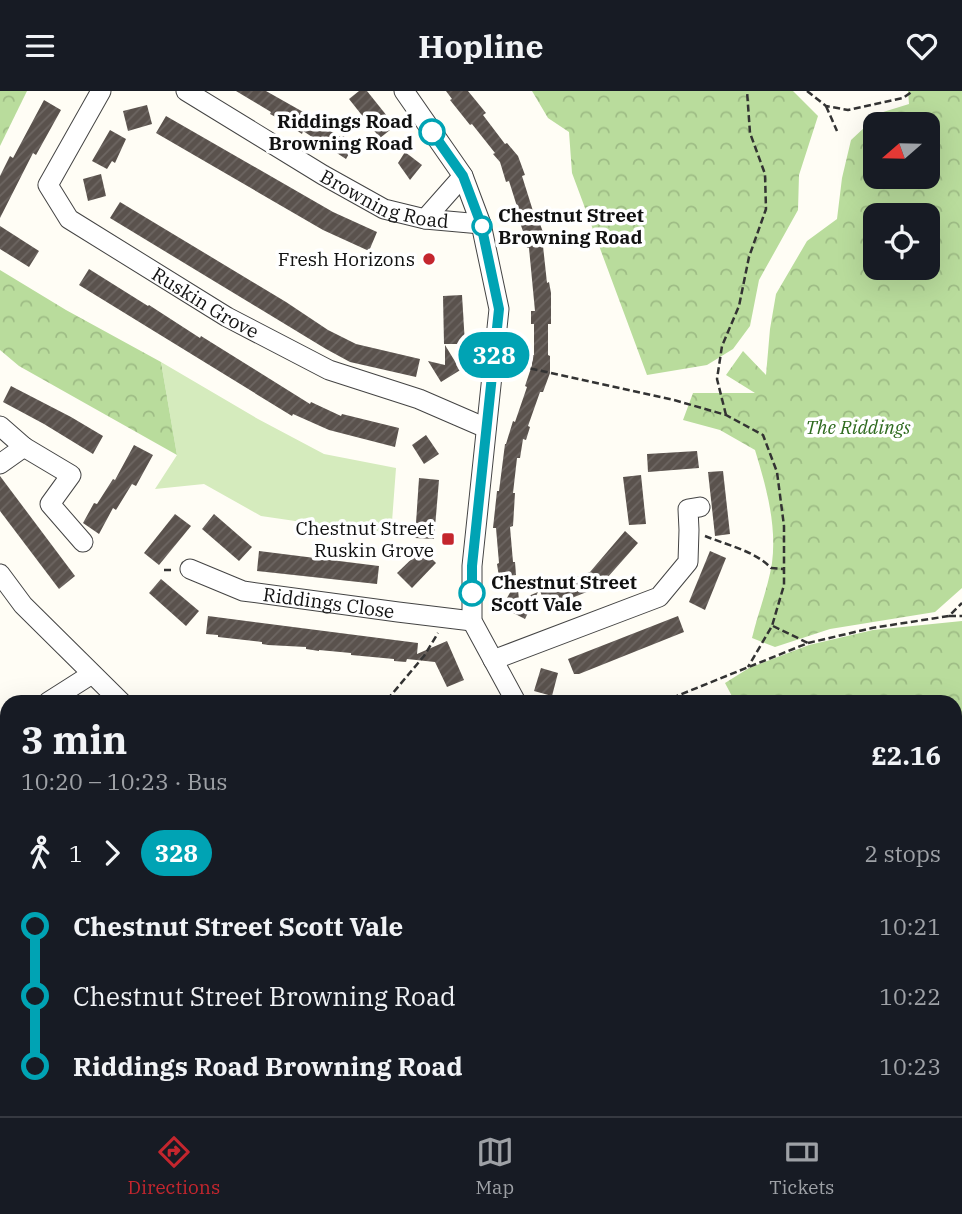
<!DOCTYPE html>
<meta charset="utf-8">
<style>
:root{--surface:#171b24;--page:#20242c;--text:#f1f3f6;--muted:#9ea1a6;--line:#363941;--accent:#c4262e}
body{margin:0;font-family:"IBM Plex Serif",serif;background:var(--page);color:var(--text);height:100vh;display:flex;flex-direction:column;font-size:26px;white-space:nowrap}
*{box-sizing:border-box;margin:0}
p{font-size:23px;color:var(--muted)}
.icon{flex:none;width:38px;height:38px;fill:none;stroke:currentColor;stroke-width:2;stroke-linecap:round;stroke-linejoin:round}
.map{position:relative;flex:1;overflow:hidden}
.drawer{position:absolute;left:0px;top:604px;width:962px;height:422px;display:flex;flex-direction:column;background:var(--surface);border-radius:21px 21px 0 0;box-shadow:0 7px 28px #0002}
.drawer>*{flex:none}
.badge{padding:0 14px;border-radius:23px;font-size:24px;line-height:46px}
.needle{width:46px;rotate:250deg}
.buttons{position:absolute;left:863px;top:21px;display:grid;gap:14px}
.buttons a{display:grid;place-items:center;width:77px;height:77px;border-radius:14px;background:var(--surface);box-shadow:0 7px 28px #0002;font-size:35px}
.map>.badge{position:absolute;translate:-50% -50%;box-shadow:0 0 0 4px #fff}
.legs{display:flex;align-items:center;gap:10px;height:77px;padding:0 21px;font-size:23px}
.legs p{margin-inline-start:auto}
.overview{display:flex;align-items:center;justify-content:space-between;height:119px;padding:0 21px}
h1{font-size:38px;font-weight:700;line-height:52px}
ul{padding:0 21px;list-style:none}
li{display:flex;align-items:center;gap:24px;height:70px;font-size:26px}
li i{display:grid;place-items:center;width:10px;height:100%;margin:0 9px;background:currentColor}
li i::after{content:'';width:18px;height:18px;margin:-9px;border:5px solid;border-radius:50%;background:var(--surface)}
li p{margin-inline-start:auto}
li:first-child i{background:linear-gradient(#0000 50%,currentColor 0)}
li:last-child i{background:linear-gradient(currentColor 50%,#0000 0)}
header{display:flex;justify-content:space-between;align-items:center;height:91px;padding:0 21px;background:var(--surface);font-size:32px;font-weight:700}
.menu{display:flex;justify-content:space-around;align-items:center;height:98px;border-top:2px solid var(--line);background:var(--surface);font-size:19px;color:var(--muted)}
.menu a{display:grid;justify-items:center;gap:4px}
.menu .selected{color:var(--accent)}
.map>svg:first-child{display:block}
.grass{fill:#d5ebbd}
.forest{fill:url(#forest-crowns);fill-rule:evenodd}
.cemetery{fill:url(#cemetery-stones)}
.building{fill:url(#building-hatch)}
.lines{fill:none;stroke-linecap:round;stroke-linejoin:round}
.minor-casing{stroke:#444;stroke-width:21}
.path{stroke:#333;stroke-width:2.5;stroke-dasharray:7 3.5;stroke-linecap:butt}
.minor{stroke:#fff;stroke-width:19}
.line-1-casing{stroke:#fff;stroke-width:16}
.line-1{stroke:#00a3b4;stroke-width:10}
.stop-1-dot{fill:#fff;stroke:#00a3b4;stroke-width:3.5}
.poi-dot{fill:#c4262e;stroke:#fff;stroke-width:2.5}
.labels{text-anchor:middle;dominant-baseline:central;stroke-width:7;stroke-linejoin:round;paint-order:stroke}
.stop-label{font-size:19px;font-weight:bold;fill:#111;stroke:#fff;text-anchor:start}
.street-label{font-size:19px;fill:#111;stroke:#fff}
.poi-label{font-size:19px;fill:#111;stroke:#fff;text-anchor:end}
.park-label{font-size:19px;font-style:italic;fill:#2f6b1f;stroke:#fff}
</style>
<header><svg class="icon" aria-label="menu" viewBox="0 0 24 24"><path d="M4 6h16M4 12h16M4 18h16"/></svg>Hopline<svg class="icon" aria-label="heart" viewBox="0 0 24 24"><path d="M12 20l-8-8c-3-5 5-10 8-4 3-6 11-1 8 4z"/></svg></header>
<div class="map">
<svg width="962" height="1025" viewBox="0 0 962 1025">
<defs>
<pattern id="forest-crowns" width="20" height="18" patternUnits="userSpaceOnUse" patternTransform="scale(1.75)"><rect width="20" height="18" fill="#b9dc9c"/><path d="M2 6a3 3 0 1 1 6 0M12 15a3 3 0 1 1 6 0" fill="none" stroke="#9ebc85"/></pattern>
<pattern id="cemetery-stones" width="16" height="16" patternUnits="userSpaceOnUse" patternTransform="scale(1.75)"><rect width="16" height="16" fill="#d9e3c4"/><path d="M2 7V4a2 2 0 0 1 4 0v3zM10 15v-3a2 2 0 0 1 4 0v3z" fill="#b9c2a7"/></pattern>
<pattern id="building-hatch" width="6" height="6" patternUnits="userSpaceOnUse" patternTransform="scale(1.75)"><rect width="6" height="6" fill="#5a524d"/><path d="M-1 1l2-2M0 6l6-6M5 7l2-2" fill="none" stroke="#6d6662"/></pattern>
</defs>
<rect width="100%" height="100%" fill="#fffdf5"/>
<path class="grass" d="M161 271 258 328 324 363 396 377 391 444 261 425 204 393 155 398 177 364Z"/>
<g class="forest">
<path d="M0 0H27L0 55Z"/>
<path d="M532 0H793L818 25 799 84 798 119 759 189 750 235 733 258 707 274 647 284 572 82 569 41 548 27Z"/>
<path d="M908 0H962V497L935 521 830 538 775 556 752 547C758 522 768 497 772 472 777 434 766 395 755 359L720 339 683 329 693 302H755L726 284 743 260 766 284 770 238 776 203 807 150 837 128 842 87 851 49 880 22 909 13ZM875 33H928V86H875ZM875 124H928V177H875Z"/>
<path d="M0 179 66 219 161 271 177 364 19 275 0 259Z"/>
<path d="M962 530V898L956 897V611H735L725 592 749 577 809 554 873 539Z"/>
</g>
<path class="cemetery" d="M956 994H959L962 1025H896L878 1019 956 1018Z"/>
<g class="building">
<path d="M236 0H266L312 26 310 28 342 47 343 45 355 52 346 68 303 40 302 43 290 35 291 34 270 23 271 21Z"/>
<path d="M359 0H367L395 35 380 47 349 8Z"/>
<path d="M446 0H468L486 22 483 24 505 53 507 52 518 65 525 84 522 85 533 120H535L543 141H544L546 155H543L547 192 549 191 551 202V233H548V264L550 265V282L543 301H540L528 335 530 336 526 349 523 348 520 367H517L513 402H515L513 435 510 436 513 471H515L516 484 499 486 497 473 499 472 496 437H493L497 400H499L505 353H506L513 330 515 331 527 296 525 295 532 274V264H534V233H531V220H535L529 157H527L525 146 518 126 520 125 509 90 506 91 500 71 493 63 495 62 472 33 470 34 450 9 452 8Z"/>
<path d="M44 9 61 19 36 64 33 62 0 127V85L10 65 13 67Z"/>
<path d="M147 14 152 33 128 40 123 20Z"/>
<path d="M166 25 333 121 377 141 369 160 323 139 156 42Z"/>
<path d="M110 39 126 48 115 72 112 70 107 78 92 70Z"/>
<path d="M405 61 422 74 410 89 398 72Z"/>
<path d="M101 83 106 105 88 110 83 88Z"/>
<path d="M120 111 286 211 328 239 356 253 420 268 416 286 350 271 326 258 110 127Z"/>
<path d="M0 135 39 160 29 176 0 158Z"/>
<path d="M89 178 148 215 149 214 200 247 201 245 310 313 311 311 341 325 342 323 399 337 395 356 329 339 293 323 292 325 79 194Z"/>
<path d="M462 204 465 253H444L443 205Z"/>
<path d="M445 254 459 277 462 278 441 291 428 270 445 274Z"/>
<path d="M11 295 71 326 103 345 93 363 44 333 3 311Z"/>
<path d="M426 344 439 363 424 373 412 354Z"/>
<path d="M134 354 153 364 136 395 132 393 116 419 113 417 99 443 83 432 94 412 97 413 113 388 115 389Z"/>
<path d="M697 360 699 377 648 381 647 363Z"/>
<path d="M723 380 730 443 715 445 708 381Z"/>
<path d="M641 384 646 433 629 434 623 386Z"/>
<path d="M0 385 75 485 59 498 0 420Z"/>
<path d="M419 387 439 389 434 448 415 447Z"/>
<path d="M175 423 191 435 159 474 144 462Z"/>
<path d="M214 423 252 456 239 470 202 438Z"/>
<path d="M625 440 638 452 599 496 547 517 540 500 590 481Z"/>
<path d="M422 458 436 472 412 497 397 482Z"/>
<path d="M259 460 379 475 377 493 257 480Z"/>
<path d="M710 460 726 467 705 519 689 511Z"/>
<path d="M161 488 199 520 186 535 149 502Z"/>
<path d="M517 489 519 509 538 501 525 528 502 516Z"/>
<path d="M208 525 418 552 417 563 447 550 464 589 447 596 435 571 407 568 406 571 394 570V568L351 564V562L319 559V560L306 558V556L268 554 262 553V551L218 546V544L206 543Z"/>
<path d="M678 525 684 541 579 583H574L568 568Z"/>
<path d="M541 577 558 582 552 605 534 600Z"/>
</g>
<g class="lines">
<g class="minor-casing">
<g id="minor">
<path id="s1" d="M101 0 48 94 69 128 227 226 329 279 419 308 486 337"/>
<path id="s2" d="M186 0 323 84 384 118 425 128 481 133"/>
<path d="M404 0 463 85 481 133 499 218 472 475V530L516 611"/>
<path d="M425 128 463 85"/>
<path d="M0 335 24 356 0 373"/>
<path d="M24 356 71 384 50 413 83 451"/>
<path id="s3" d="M190 478 243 500 398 521 472 530"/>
<path d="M0 483 23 514 121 611"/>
<path d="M493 569 659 506 688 471 689 439 688 418 700 416"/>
<path d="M48 611 92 583"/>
<path d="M0 641 7 637"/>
<path d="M0 1015 7 1014"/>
<path d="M95 1018 98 1025"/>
<path d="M296 1018 297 1025"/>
<path d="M808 1018 827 1025"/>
<path d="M606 1025 607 1018"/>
</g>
</g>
<g class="path">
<path d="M807 0 826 15 848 19 903 7 913 0"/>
<path d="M826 15 837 40"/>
<path d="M510 273 674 309 726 324 763 344 777 381 784 435V494L772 535 748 576"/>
<path d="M726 324 717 288 722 255 739 215 749 166 766 118 765 83 750 42 747 0"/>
<path d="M705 445C727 454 755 460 771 477L784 478"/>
<path d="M164 479H173"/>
<path d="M949 525H962"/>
<path d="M773 535 808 552"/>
<path d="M387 609 424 565 438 542"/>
<path d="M662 611 808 552 872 537 949 525 962 512"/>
<path d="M483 1018 484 1025"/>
<path d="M537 1018 539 1025"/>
<path d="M724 1025 726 1018"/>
</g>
<use href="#minor" class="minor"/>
</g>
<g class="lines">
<g class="line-1-casing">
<path id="line-1" d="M432 41 463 85 481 133 499 218 472 475V502"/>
</g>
<use href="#line-1" class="line-1"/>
</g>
<g class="stop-1-dot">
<circle cx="432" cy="41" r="12"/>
<circle cx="482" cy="135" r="9"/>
<circle cx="472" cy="502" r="12"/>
</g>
<g class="poi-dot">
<circle cx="429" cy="168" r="7"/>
<rect x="441" y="441" width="14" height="14" rx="3.5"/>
</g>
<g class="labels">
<g class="stop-label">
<text x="413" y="30" text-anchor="end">Riddings Road<tspan x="413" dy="22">Browning Road</tspan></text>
<text x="498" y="124">Chestnut Street<tspan x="498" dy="22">Browning Road</tspan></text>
<text x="491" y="491">Chestnut Street<tspan x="491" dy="22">Scott Vale</tspan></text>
</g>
<g class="street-label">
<text stroke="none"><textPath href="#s2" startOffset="228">Browning Road</textPath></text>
<text stroke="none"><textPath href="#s1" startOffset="308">Ruskin Grove</textPath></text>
<text stroke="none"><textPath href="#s3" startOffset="144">Riddings Close</textPath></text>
</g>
<g class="poi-label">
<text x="415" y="168">Fresh Horizons</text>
<text x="434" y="437">Chestnut Street<tspan x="434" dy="22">Ruskin Grove</tspan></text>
</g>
<g class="park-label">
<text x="858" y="336">The Riddings</text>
</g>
</g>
</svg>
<div class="buttons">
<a><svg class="needle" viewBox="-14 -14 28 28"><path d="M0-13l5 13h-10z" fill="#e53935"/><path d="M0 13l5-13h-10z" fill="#9ea1a6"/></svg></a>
<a><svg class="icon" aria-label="locate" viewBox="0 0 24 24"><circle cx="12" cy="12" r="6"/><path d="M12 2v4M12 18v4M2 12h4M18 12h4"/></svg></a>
</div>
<b class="badge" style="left:494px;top:264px;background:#00a3b4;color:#fff">328</b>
<section class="drawer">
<div class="overview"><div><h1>3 min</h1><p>10:20 – 10:23 · Bus</p></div><b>£2.16</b></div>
<div class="legs"><svg class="icon" aria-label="walk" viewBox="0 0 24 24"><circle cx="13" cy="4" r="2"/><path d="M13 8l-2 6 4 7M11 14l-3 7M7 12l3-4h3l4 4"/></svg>1<svg class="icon" aria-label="forward" viewBox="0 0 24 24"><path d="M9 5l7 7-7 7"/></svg><b class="badge" style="background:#00a3b4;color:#fff">328</b><p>2 stops</p></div>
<ul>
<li><i style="color:#00a3b4"></i><b>Chestnut Street Scott Vale</b><p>10:21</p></li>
<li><i style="color:#00a3b4"></i><span>Chestnut Street Browning Road</span><p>10:22</p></li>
<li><i style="color:#00a3b4"></i><b>Riddings Road Browning Road</b><p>10:23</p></li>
</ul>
</section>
</div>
<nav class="menu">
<a class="selected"><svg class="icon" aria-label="directions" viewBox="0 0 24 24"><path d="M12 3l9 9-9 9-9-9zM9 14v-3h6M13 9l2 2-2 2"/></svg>Directions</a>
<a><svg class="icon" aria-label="map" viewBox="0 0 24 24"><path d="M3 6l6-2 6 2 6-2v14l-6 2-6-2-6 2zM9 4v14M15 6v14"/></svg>Map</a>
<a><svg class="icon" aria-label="tickets" viewBox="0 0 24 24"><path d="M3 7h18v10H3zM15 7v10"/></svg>Tickets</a>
</nav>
